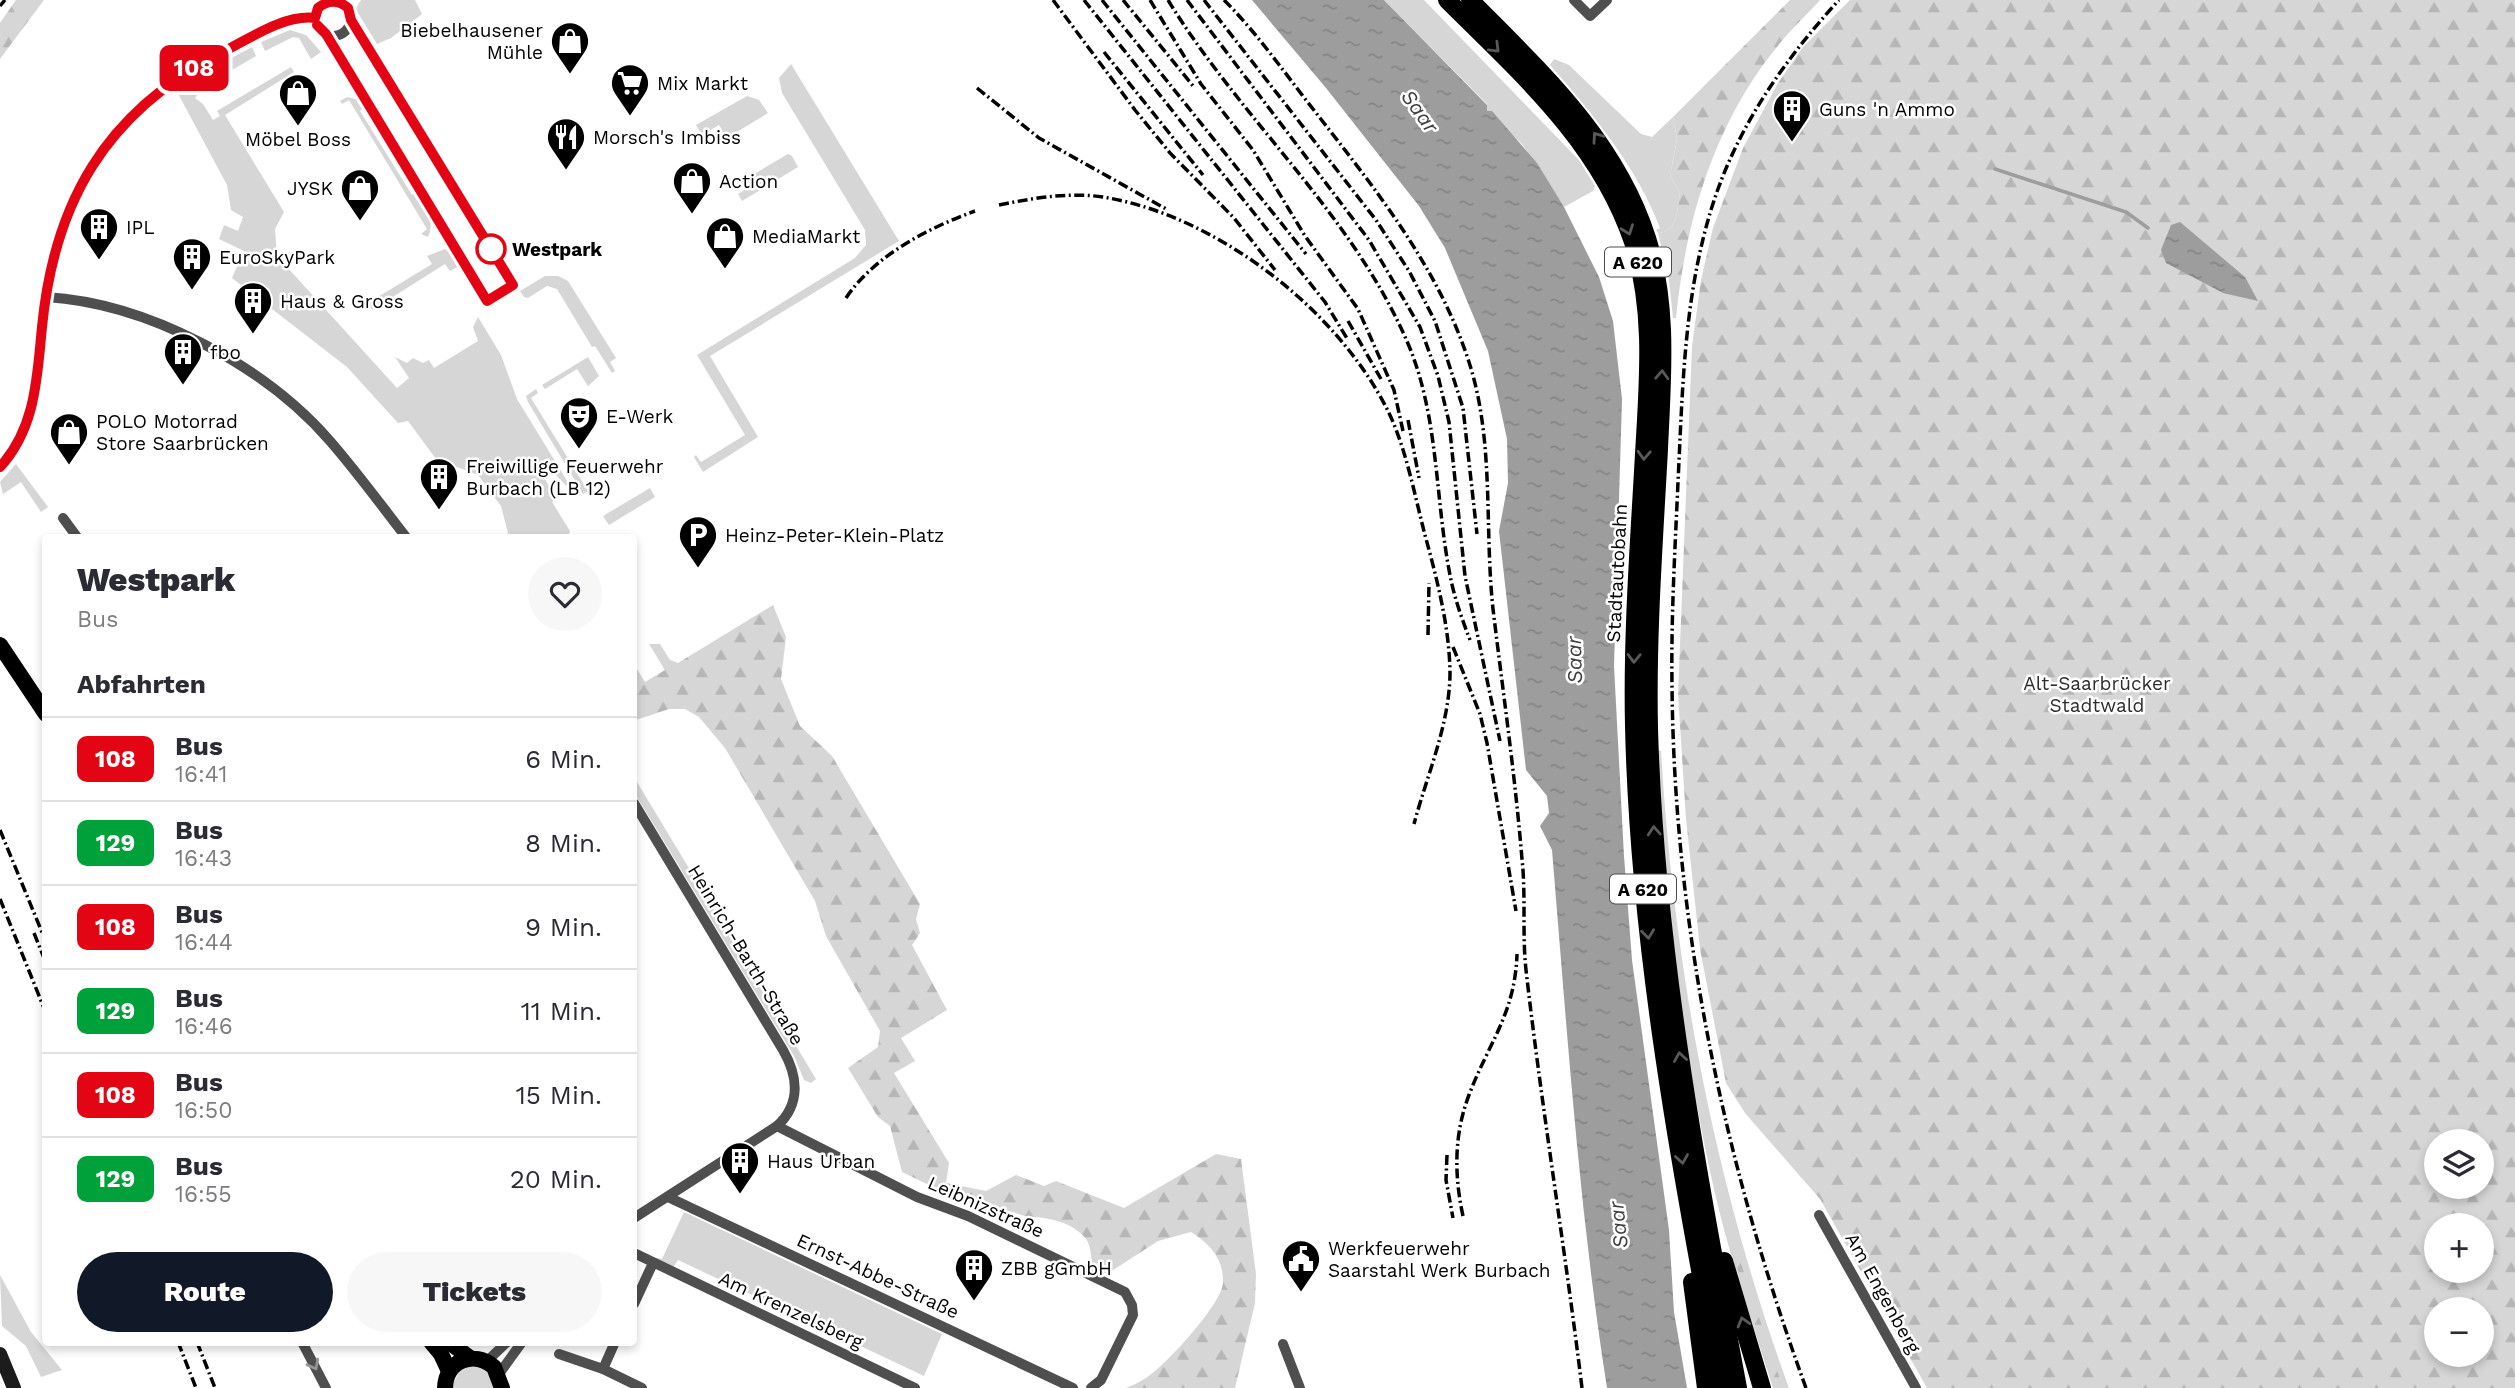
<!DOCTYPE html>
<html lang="de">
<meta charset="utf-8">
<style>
:root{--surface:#fff;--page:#f7f7f7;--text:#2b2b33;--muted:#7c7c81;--line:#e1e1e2;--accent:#111827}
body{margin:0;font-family:"Work Sans",sans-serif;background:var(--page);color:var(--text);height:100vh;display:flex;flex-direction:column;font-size:26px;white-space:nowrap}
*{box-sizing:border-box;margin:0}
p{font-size:23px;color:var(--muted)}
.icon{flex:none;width:38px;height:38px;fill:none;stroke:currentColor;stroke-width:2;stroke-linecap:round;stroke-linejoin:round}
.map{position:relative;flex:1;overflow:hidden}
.panel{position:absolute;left:42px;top:534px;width:595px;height:812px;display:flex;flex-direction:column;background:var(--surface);border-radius:7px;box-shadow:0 4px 10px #0003}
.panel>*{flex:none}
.badge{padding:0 14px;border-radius:10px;font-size:24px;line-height:46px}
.buttons{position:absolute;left:2424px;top:1129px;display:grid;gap:14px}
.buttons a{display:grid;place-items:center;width:70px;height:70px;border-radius:50%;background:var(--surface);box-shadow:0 4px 10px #0003;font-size:35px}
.map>.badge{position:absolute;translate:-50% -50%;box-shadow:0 0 0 4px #fff}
h2{padding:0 35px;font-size:26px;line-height:63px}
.round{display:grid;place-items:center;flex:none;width:74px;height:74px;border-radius:37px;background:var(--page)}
.head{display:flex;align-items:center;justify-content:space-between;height:119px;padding:0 35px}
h1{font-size:33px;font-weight:800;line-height:52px}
.action{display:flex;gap:14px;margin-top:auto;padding:14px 35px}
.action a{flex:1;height:80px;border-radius:42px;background:var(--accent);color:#fff;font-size:28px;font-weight:800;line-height:80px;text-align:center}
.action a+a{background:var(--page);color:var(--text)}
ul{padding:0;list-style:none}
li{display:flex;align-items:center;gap:21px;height:84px;padding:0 35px;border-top:2px solid var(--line)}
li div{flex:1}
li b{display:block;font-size:26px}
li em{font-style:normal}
li .badge{min-width:77px;font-weight:700;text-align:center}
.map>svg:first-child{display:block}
.green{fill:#d6d6d6}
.forest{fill:url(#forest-firs);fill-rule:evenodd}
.water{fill:url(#water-ripples)}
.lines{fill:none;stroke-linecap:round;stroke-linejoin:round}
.stream{stroke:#9d9d9d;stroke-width:3.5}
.street{stroke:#4f4f4f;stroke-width:10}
.secondary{stroke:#1c1c1c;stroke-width:14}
.primary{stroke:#000;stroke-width:16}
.highway{stroke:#000;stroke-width:18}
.rail{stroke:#000;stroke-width:3.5;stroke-dasharray:10 3.5 2 3.5;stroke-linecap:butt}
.oneway{stroke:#595959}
.oneway2{stroke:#959595}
.line-casing{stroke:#fff;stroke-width:16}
.line{stroke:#e30513;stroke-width:10}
.stop-dot{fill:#fff;stroke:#e30513;stroke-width:3.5}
.labels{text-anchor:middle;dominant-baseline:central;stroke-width:5;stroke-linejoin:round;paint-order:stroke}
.shield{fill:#fff;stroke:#4c4c4c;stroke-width:2}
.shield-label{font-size:18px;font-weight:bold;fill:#000}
.poi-label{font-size:19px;fill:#000;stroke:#fff;text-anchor:start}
.stop-label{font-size:19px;font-weight:bold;fill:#000;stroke:#fff;text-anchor:start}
.street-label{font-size:19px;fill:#000;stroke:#fff}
.park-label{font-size:19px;fill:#2d2d2d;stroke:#fff}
.water-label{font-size:21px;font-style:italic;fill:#3e3e3e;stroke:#fff}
</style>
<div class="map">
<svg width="2515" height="1388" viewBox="0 0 2515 1388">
<defs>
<pattern id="forest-firs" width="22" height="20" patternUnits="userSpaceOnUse" patternTransform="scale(1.75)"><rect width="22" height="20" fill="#d6d6d6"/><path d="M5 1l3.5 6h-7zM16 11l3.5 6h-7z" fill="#b6b6b6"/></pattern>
<pattern id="water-ripples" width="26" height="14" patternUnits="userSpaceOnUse" patternTransform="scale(1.75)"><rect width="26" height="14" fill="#9d9d9d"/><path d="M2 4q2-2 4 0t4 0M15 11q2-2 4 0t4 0" fill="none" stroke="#858585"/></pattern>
</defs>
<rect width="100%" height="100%" fill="#fff"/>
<g class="green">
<path d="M361 0H415L422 14 391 38 377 44 358 13 356 8Z"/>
<path d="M1384 0H1424L1579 160 1595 186 1593 191 1564 207 1522 144 1487 111V104Z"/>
<path d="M290 30 306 35 321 52 311 59 299 38 293 37 265 51 261 42Z"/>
<path d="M252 47 256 56 203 87 195 98 203 104 213 120 220 116 217 111 291 67 294 72 225 115 284 212 275 229 277 256 397 388 409 378 395 357 407 363 413 358 423 363 429 360 434 368 478 341 473 327 478 317 501 355 517 399 577 497 548 467 540 471 557 499 552 502 570 531 568 537H509L501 506 478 475 436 459 408 421 398 423 347 367 232 278 244 251 219 239 224 225 238 231 243 217 231 210 227 185 175 88Z"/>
<path d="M1554 59 1569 65 1641 134 1652 137 1673 117 1677 139 1670 176 1680 193C1677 210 1678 232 1658 233L1656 230 1660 228C1637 167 1593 114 1550 65Z"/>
<path d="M791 64 899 241 710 356 758 437 703 472 694 457 696 455 701 462 745 435 697 355 855 258 866 245 865 230 782 93 779 78Z"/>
<path d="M747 96 759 100 768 113 727 138 719 125 702 135 696 125Z"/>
<path d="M347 97 359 100 364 107 360 111 412 195 416 193C425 207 436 221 428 237L421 234 427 229 349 100 342 104 340 101Z"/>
<path d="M788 154 792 156 798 167 742 201 738 194 753 185 749 177Z"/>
<path d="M445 249 457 259 459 266 450 271 445 264 372 310 368 303 432 264 427 256Z"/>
<path d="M545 276H558L568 281 616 358 610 362 615 371 612 373 595 346 592 347 557 289 547 286 528 298 524 297 520 291Z"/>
<path d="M588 357 599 376 588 386 577 369 545 389 542 385Z"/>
<path d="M536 389 538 393 531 398 588 491 583 494 528 402 526 396Z"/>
<path d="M16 464 48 507 41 512 21 482 3 494 0 482Z"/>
<path d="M650 488 655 497 609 525 603 516Z"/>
<path d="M1657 750 1661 751C1674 970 1714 1182 1789 1388H1773C1752 1322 1729 1256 1714 1189 1681 1044 1667 898 1657 750Z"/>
<path d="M634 777 816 1079 811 1083 804 1080 794 1056 634 792Z"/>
<path d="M684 1212 942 1334 924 1376 678 1260 673 1268 652 1257 662 1259Z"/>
<path d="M0 1275 31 1332 62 1370 41 1377 26 1346 2 1326Z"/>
<path d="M462 1366H485L496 1388H451Z"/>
</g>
<g class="forest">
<path d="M16 0H44L0 59V23Z"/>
<path d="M1790 0H1820C1810 12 1797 23 1787 35 1717 114 1686 216 1676 318H1673L1669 280 1658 233C1678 232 1677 210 1680 193L1670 176 1677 139 1673 117Z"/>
<path d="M1850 0H2515V1388H1927L1820 1199 1745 1113 1726 1083 1700 949 1686 819 1678 694 1692 346 1701 280 1713 228 1743 148 1778 83 1803 47ZM2436 1141H2482V1186H2436ZM2436 1225H2482V1270H2436ZM2436 1309H2482V1354H2436Z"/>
<path d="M773 605 786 637 781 679 800 726 832 756 920 904 916 919 920 933 912 945 947 1010 901 1038 915 1061 894 1073 949 1163 946 1183 986 1191 1016 1175 1044 1186 1056 1181 1124 1208 1216 1154 1241 1159 1256 1274 1255 1303 1235 1388H1126C1133 1385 1140 1382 1146 1378 1164 1367 1222 1304 1223 1283 1224 1259 1210 1244 1191 1232L1158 1241 1107 1274 1093 1267C1091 1259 1091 1245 1086 1239 1073 1222 1048 1217 1028 1217L931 1186 902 1172 890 1126 878 1117 848 1068 878 1047 880 1031 826 936 815 901 725 748 699 717 685 709H669L636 720C631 709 636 703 637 692 638 684 633 674 634 664L645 682 665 670 649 644H660L670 660 678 663Z"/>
<path d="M1735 1246 1783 1388H1775L1731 1248Z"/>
</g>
<g class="water">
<path d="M1252 0H1384L1487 105V111H1492L1537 163 1564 207 1599 277 1613 321 1622 399 1614 666 1624 856 1632 960 1669 1230 1674 1312 1687 1388H1607C1579 1210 1567 1030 1552 850L1540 826 1549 813 1547 796 1526 770 1499 531 1508 483 1507 439 1488 351 1445 248 1419 206 1326 88Z"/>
<path d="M2180 222 2245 277 2258 301 2223 293 2166 263 2161 250 2171 225Z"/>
</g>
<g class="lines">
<path class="stream" d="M1995 169 2126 212 2148 228"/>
<g class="street">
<path d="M1574 0 1590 16 1607 0"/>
<circle cx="333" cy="18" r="18"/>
<path d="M46 297C147 303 264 365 330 441 357 472 381 505 406 537"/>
<path d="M0 467C36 428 37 377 42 327 54 203 105 114 218 56 246 41 283 14 315 18"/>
<path d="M63 518 77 537"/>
<path d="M634 803 783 1050C798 1076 801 1104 777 1126L634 1218"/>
<path d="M777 1126 917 1197 968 1216 1125 1292 1132 1305 1133 1315 1101 1380 1091 1388"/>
<path d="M668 1197 1073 1388"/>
<path d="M1819 1215 1916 1388"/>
<path d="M634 1253 915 1388"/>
<path d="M634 1304 653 1263"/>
<path d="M302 1342 326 1388"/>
<path d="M1283 1344 1300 1388"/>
<path d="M559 1354 603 1369 642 1388"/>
<path d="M487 1361 507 1342"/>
<path d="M603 1369 615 1342"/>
<path d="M499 1374 522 1342"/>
</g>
<path class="secondary" d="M0 1354 14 1388"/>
<g class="primary">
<path d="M0 645 46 714"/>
<path d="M431 1342 441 1354 449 1371"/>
<path d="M449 1342 470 1358"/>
<path d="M445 1388C446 1360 474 1350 494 1367L502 1388"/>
</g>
<g class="highway">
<path d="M1447 0C1520 73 1599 141 1633 242 1655 311 1648 383 1644 454 1639 544 1632 635 1634 726 1639 948 1681 1170 1722 1388"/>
<path d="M1470 0C1541 72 1615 139 1647 238 1669 307 1662 378 1659 449 1654 542 1647 635 1649 728 1655 950 1697 1169 1738 1388"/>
<path d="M1724 1261 1762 1388"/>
<path d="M1692 1282 1706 1388"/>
</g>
<g class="rail">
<path d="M1053 0 1135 110 1170 153 1234 218 1275 270"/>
<path d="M1084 0 1325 302 1348 340"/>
<path d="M1102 0 1306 254"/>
<path d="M1123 0 1194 87"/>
<path d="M1150 0 1201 84 1253 150 1305 236 1358 309 1394 390 1403 431"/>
<path d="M1168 0C1241 120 1354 215 1409 346 1439 419 1435 499 1450 575 1454 597 1462 619 1470 640"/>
<path d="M1187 0 1369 240 1420 327 1438 376 1449 422 1465 576 1500 741"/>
<path d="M1204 0 1376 220 1409 271 1435 321 1463 408 1477 534"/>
<path d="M1224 0C1257 33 1284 72 1313 109 1373 186 1437 265 1468 359 1495 440 1484 525 1493 609 1503 692 1515 775 1522 859 1526 896 1522 933 1526 970 1542 1110 1565 1248 1582 1388"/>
<path d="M0 6 5 0"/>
<path d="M1104 52 1203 175"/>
<path d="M977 88 1039 138 1168 210"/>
<path d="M999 205C1034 198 1068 192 1103 197 1215 215 1336 308 1387 409 1406 447 1414 493 1425 535 1437 579 1450 629 1450 675 1449 726 1427 775 1414 824"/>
<path d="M846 298C874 256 928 228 975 211"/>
<path d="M1348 321 1381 379"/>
<path d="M1408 420 1419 478"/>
<path d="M1428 635 1429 583"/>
<path d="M1453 647 1480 714 1487 743 1516 911"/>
<path d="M0 830 46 942"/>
<path d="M0 899 46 1013"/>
<path d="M34 933 46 963"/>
<path d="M1447 1155 1446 1180 1453 1218"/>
<path d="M1463 1216C1454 1175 1454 1134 1469 1095 1489 1042 1515 1014 1517 954"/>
<path d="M178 1342 196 1388"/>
<path d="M197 1342 215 1388"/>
<path d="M1806 1388C1724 1163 1674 926 1672 685 1671 617 1675 550 1678 482 1683 382 1684 284 1718 189 1744 117 1788 56 1839 0"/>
</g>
</g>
<defs><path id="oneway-chevron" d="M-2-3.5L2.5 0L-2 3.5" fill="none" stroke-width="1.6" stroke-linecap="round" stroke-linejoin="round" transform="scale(1.75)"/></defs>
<g class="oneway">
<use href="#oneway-chevron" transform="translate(1495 48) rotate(45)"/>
<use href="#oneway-chevron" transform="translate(1597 137) rotate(-125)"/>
<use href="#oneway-chevron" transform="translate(1628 230) rotate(70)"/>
<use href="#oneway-chevron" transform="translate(1662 375) rotate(-87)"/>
<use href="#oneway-chevron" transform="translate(1644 455) rotate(93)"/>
<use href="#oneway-chevron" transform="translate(1634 658) rotate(91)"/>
<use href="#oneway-chevron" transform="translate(1654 831) rotate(-94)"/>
<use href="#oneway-chevron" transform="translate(1648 934) rotate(83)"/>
<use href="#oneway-chevron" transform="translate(1680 1057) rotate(-99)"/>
<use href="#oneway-chevron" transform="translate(1682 1159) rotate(81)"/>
<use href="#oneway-chevron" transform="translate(1743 1322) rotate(-106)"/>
</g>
<use class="oneway2" href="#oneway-chevron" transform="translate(314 1365) rotate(62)"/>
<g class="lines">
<g class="line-casing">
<path id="line" d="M0 467C36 428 37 377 42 327 54 203 105 114 217 55 246 41 283 14 315 18L318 8C328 0 339 0 348 8L351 20 513 285 487 301 326 34 317 25"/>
</g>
<use href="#line" class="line"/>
</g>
<defs>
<g id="shop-pin" transform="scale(2.0125)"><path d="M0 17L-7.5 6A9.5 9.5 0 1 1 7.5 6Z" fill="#000" stroke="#fff"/><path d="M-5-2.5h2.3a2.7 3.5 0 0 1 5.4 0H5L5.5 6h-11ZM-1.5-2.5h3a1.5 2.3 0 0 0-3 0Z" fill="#fff"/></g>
<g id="supermarket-pin" transform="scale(2.0125)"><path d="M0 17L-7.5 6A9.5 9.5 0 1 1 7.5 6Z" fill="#000" stroke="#fff"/><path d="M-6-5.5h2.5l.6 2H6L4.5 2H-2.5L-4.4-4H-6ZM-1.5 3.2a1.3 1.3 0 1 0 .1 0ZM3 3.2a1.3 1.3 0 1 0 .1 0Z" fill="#fff"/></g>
<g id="building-pin" transform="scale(2.0125)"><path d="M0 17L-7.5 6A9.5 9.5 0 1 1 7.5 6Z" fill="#000" stroke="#fff"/><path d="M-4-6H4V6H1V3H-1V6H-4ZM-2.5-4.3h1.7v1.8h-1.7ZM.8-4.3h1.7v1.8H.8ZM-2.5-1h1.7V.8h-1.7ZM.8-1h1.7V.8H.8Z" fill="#fff"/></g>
<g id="restaurant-pin" transform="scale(2.0125)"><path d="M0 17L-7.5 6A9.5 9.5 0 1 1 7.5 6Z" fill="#000" stroke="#fff"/><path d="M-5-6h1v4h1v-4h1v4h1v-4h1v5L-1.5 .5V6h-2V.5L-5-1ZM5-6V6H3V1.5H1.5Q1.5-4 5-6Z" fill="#fff"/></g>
<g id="theatre-pin" transform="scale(2.0125)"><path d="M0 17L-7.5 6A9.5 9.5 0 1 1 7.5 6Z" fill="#000" stroke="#fff"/><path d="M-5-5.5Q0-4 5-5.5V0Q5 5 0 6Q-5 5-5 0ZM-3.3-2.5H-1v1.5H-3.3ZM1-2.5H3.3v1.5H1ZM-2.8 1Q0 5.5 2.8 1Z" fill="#fff"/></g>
<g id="parking-pin" transform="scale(2.0125)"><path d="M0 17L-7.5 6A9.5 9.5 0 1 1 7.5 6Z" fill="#000" stroke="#fff"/><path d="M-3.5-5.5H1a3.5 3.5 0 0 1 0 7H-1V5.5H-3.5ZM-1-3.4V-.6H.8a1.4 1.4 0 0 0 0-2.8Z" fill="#fff"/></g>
<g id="civic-pin" transform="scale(2.0125)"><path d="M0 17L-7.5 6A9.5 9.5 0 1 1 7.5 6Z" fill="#000" stroke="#fff"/><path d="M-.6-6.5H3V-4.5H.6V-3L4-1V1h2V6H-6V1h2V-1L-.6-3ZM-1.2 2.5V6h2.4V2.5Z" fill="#fff"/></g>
</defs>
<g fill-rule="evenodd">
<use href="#shop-pin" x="570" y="41"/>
<use href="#supermarket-pin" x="630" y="83"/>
<use href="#shop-pin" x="298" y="93"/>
<use href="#building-pin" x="1792" y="109"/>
<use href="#restaurant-pin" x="566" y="137"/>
<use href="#shop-pin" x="692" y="181"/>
<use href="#shop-pin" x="360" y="188"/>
<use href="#building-pin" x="99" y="227"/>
<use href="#shop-pin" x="725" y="236"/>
<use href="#building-pin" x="192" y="257"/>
<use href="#building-pin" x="253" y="301"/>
<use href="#building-pin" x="183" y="352"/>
<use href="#theatre-pin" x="579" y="416"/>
<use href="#shop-pin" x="69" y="432"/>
<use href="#building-pin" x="439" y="477"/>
<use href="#parking-pin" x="698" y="535"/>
<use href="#building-pin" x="740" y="1161"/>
<use href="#civic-pin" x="1301" y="1259"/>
<use href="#building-pin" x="974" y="1268"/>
</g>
<circle class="stop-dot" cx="491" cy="249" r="14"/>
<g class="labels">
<g class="shield">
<rect x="1605" y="247.5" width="66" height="29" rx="5"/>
<rect x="1610" y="874.5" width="66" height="29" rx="5"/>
</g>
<g class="shield-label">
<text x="1638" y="262">A 620</text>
<text x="1643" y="889">A 620</text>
</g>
<g class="poi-label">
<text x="543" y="30" text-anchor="end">Biebelhausener<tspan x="543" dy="22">Mühle</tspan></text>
<text x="657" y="83">Mix Markt</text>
<text x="1819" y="109">Guns 'n Ammo</text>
<text x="593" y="137">Morsch's Imbiss</text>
<text x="298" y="139" text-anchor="middle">Möbel Boss</text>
<text x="719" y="181">Action</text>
<text x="333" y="188" text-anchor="end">JYSK</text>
<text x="126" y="227">IPL</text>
<text x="752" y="236">MediaMarkt</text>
<text x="219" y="257">EuroSkyPark</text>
<text x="280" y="301">Haus &amp; Gross</text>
<text x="210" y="352">fbo</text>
<text x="606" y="416">E-Werk</text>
<text x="96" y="421">POLO Motorrad<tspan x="96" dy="22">Store Saarbrücken</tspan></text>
<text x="466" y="466">Freiwillige Feuerwehr<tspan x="466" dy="22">Burbach (LB 12)</tspan></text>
<text x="725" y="535">Heinz-Peter-Klein-Platz</text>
<text x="767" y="1161">Haus Urban</text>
<text x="1328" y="1248">Werkfeuerwehr<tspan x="1328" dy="22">Saarstahl Werk Burbach</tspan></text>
<text x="1001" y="1268">ZBB gGmbH</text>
</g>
<g class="stop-label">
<text x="512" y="249">Westpark</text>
</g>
<g class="street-label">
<text transform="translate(1617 573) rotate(-87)">Stadtautobahn</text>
<text transform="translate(746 955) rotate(59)">Heinrich-Barth-Straße</text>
<text transform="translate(986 1207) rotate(24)">Leibnizstraße</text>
<text transform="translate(878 1276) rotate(25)">Ernst-Abbe-Straße</text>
<text transform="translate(1883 1293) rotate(61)">Am Engenberg</text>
<text transform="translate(791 1310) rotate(25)">Am Krenzelsberg</text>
</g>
<g class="park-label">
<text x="2097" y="683">Alt-Saarbrücker<tspan x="2097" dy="22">Stadtwald</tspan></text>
</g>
<g class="water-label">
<text transform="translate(1420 111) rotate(54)">Saar</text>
<text transform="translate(1574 660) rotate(-92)">Saar</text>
<text transform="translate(1618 1225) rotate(-96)">Saar</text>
</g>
</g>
</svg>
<div class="buttons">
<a><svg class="icon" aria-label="layers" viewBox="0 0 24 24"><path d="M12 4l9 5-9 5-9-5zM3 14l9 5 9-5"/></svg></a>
<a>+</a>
<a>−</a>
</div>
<b class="badge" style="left:194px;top:68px;background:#e30513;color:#fff">108</b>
<section class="panel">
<div class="head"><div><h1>Westpark</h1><p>Bus</p></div><a class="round"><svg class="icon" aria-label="heart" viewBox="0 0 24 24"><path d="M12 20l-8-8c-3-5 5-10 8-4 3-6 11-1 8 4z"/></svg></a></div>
<h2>Abfahrten</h2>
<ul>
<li><span class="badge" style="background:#e30513;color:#fff">108</span><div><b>Bus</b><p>16:41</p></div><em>6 Min.</em></li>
<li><span class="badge" style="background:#00a13a;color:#fff">129</span><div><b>Bus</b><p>16:43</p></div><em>8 Min.</em></li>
<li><span class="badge" style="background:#e30513;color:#fff">108</span><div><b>Bus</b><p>16:44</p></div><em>9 Min.</em></li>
<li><span class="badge" style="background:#00a13a;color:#fff">129</span><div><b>Bus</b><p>16:46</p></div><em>11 Min.</em></li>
<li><span class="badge" style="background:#e30513;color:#fff">108</span><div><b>Bus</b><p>16:50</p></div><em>15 Min.</em></li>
<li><span class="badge" style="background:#00a13a;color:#fff">129</span><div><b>Bus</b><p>16:55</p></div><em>20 Min.</em></li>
</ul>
<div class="action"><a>Route</a><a>Tickets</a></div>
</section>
</div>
